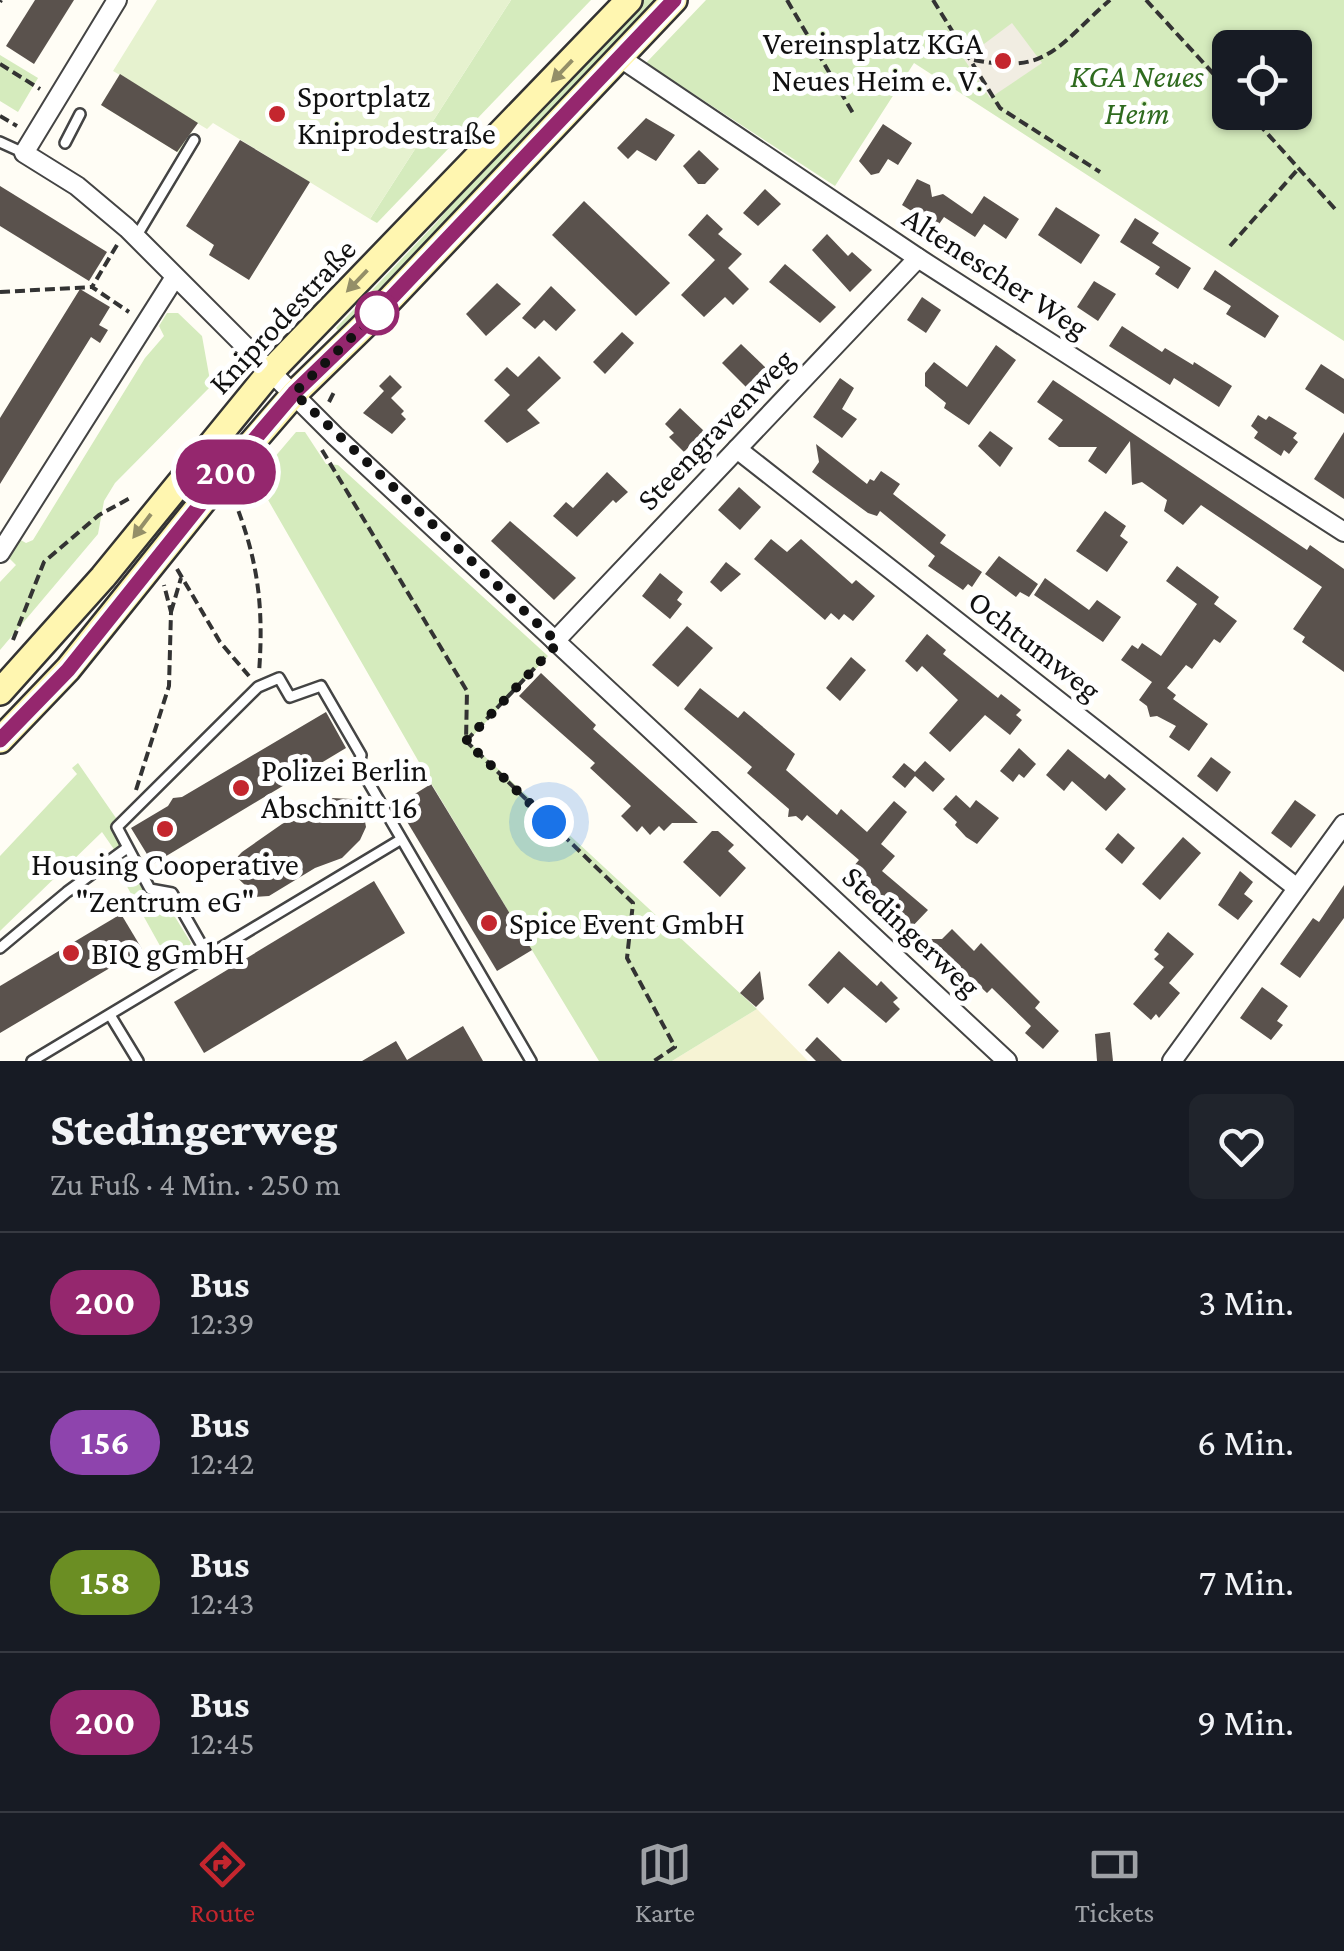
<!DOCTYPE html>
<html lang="de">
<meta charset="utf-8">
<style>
:root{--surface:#171b24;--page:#20242c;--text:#f1f3f6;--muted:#9ea1a6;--line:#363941;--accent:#c4262e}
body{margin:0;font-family:"Crimson Pro",serif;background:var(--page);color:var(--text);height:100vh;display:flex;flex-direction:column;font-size:38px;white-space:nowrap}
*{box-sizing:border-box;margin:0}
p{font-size:32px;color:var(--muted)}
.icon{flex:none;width:55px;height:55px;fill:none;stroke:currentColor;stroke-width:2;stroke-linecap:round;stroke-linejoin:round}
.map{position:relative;height:1061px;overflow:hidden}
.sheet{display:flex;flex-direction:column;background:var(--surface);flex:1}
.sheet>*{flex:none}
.badge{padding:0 20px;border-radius:32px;font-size:35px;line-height:65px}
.fabs{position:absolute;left:1212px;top:30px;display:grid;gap:20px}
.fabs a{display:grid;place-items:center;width:100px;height:100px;border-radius:15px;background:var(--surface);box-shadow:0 2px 8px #0004;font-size:50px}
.you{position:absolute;width:50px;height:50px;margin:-25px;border:8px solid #fff;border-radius:50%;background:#1a73e8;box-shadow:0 0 0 15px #1a73e833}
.map>.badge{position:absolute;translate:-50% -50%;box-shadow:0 0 0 5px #fff}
.round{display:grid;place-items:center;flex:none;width:105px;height:105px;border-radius:15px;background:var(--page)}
.summary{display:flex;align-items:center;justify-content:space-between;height:170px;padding:0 50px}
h1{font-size:48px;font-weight:800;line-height:75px}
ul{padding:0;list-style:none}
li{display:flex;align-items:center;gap:30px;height:140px;padding:0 50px;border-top:2px solid var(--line)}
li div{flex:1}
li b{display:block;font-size:38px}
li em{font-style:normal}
li .badge{min-width:110px;font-weight:700;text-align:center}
.dock{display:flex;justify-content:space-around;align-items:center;height:140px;border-top:2px solid var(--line);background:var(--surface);font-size:28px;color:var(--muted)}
.dock a{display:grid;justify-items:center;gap:5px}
.dock .selected{color:var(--accent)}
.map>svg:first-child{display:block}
.farmland{fill:#f6f3d4}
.green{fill:#d5ebbd;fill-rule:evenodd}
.pitch{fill:#e6f2cf}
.plaza{fill:#f1ede2}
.building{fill:#5a524d}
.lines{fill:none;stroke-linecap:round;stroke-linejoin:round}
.service-casing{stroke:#444;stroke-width:14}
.minor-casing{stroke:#444;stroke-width:22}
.secondary-casing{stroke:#333;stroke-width:30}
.path{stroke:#333;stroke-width:4;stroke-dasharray:10 5;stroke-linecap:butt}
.service{stroke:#fff;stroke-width:9}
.minor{stroke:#fff;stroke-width:18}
.secondary{stroke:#fff6b0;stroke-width:25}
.oneway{fill:#948f68}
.line-casing{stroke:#fff;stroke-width:22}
.line{stroke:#95276e;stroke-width:15}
.walk{stroke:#111;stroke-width:10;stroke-dasharray:0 18}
.poi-dot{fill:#c4262e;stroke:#fff;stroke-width:4}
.stop-dot{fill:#fff;stroke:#95276e;stroke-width:5}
.labels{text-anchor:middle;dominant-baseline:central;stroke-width:10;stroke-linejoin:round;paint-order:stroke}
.poi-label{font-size:32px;fill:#111;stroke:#fff;text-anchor:start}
.park-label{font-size:32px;font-style:italic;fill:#2f6b1f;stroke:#fff}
.street-label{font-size:32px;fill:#111;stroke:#fff}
</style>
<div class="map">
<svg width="1344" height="1061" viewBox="0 0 1344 1061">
<rect width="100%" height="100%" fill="#fffdf5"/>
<path class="farmland" d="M757 1009 808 1061H672Z"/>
<g class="green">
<path d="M511 0H591L377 223 370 219Z"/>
<path d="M640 0H661L341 334 336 328 437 222 502 143Z"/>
<path d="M706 0H1344V341L914 63 835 186 646 63ZM1230 48H1295V112H1230Z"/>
<path d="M0 55 38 78 18 112 0 101Z"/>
<path d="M167 313H178L202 336 211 386 115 483 104 501 98 534 0 650V582L16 565 7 556 19 539 26 543 33 540 145 358 164 336 159 326Z"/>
<path d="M296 432H305L326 464 338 465 548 656 468 741 757 1009 672 1061H599L431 783 256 479Z"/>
<path d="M78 763 116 818 113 832 152 901 172 912 191 943 188 949 163 966 156 958 164 953 114 863 120 858 102 832 0 931V856L77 774 72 768Z"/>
</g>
<path class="pitch" d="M157 0H511L370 219 213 123 207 129 197 123 179 153 101 105 120 75 113 71Z"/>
<path class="plaza" d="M1012 23 1042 63 990 98 964 59Z"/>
<g class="building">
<path d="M35 0H74L34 64 6 46Z"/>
<path d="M120 74 198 123 177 152 101 105Z"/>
<path d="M646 118 675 135 656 161 637 150 628 159 617 148Z"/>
<path d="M883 124 912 143 898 165 888 159 879 173 871 175 859 161Z"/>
<path d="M240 140 310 182 249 280 209 255 214 245 186 226Z"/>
<path d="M699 150 719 169 705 184H698L683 166Z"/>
<path d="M917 179 930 185 932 197 943 194 972 214 984 196 1019 219 1006 239 984 224 975 237 944 217 937 227 902 205Z"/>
<path d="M0 186 107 252 89 281 0 226Z"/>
<path d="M765 189 781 204 758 226 743 213Z"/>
<path d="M584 201 670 283 636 316 552 235Z"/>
<path d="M1056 207 1100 235 1081 264 1038 235Z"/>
<path d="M707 214 723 229 718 234 742 254 728 268 749 289 733 305 725 297 704 317 681 295 715 260 688 235Z"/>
<path d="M1135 218 1159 233 1152 243 1191 268 1178 289 1155 274 1160 267 1120 242Z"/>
<path d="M827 234 848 256 852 252 872 270 850 292 812 250Z"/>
<path d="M785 264 836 307 820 323 769 282Z"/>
<path d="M1215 270 1279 316 1265 338 1226 314 1231 306 1203 289Z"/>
<path d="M1094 281 1116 294 1098 321 1077 307Z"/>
<path d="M497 283 521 304 486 336 466 314Z"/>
<path d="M551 286 576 310 556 331 544 320 535 329 522 318Z"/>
<path d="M80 289 110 307 99 325 108 330 100 343 91 337 0 484V418Z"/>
<path d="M922 297 941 310 926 333 907 320Z"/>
<path d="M1122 326 1162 352 1165 348 1193 365 1194 362 1232 386 1219 407 1174 378 1170 385 1109 346Z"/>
<path d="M622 332 634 343 605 374 593 362Z"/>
<path d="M741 344 766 368 746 387 722 363Z"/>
<path d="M996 345 1016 360 969 425 944 408 946 403 925 386V373L934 362 967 387Z"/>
<path d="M539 356 561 378 527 410 540 423 507 443 484 421 510 395 494 380 507 367 518 377Z"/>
<path d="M1321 364 1344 379V414L1305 389Z"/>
<path d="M390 375 402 387 391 398 404 411 401 414 406 419 392 434 363 413 384 391 379 386Z"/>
<path d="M840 378 854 388 842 409 857 419 842 438 813 417Z"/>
<path d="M1053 380 1307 550 1310 545 1344 569V672L1302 642 1305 637 1293 629 1322 587 1201 505 1183 525 1164 511 1167 500 1142 482 1132 485 1130 441 1106 474 1088 461 1097 447H1059L1048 439 1063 420 1037 402Z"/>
<path d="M680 408 704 431 684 452 669 437 674 433 665 424Z"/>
<path d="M1258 415 1266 420 1269 416 1297 433 1293 438 1298 442 1289 454 1284 450 1281 456 1254 438 1258 432 1251 426Z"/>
<path d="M990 431 1013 448 1000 467 978 446Z"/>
<path d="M1344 432V499L1314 479Z"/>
<path d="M816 444 867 484 870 479 874 481 881 471 900 484 893 494 946 535 940 543 982 572 972 587 968 584 963 590 928 566 935 556 880 511 877 516 868 513 812 472 819 462Z"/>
<path d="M607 472 628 492 616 503 613 500 577 537 553 516 566 502 573 508Z"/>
<path d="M739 487 761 507 740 530 718 510Z"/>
<path d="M1105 511 1126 526 1120 536 1128 542 1107 572 1076 551Z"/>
<path d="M510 521 576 578 554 600 491 541Z"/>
<path d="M771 539 787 552 801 539 852 584 856 580 875 596 853 621 844 614 839 620 831 613 825 620 754 559Z"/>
<path d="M999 556 1038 584 1029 597 1020 592 1016 597 985 574Z"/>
<path d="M726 562 741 574 721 592 710 582Z"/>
<path d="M1177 566 1219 597 1214 604 1237 621 1220 643 1214 639 1192 669 1186 665 1167 688 1176 695 1173 699 1208 724 1189 751 1169 737 1176 726 1157 716 1150 717 1147 706 1139 700 1152 682 1121 660 1132 645 1138 649 1142 643 1161 656 1197 604 1166 581Z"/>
<path d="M660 573 683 592 677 600 682 604 670 619 642 596Z"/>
<path d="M1045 578 1089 610 1097 600 1121 617 1103 642 1034 595Z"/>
<path d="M687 626 713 648 678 687 652 665Z"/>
<path d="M927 634 946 650 943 654 998 698 1001 694 1021 710 1016 715 1022 720 1010 735 985 715 950 752 929 733 958 700 922 666 917 672 905 661Z"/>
<path d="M851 657 866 670 840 701 826 688Z"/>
<path d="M541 673 596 725 593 729 698 823H672L664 831 659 826 650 835 642 826 637 832 621 816 631 806 590 768 595 763 519 696Z"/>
<path d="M700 688 738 718 744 711 795 754 786 770 837 815 841 809 867 832 894 801 907 812 881 844 895 856 882 871 928 910 908 931 846 875 859 860 807 815 802 821 796 816 788 817 789 809 747 773 752 767 684 709Z"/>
<path d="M326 712 346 748 153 864 131 828 168 806 173 798 182 797Z"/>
<path d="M1019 748 1036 764 1024 778 1019 774 1013 782 1000 771Z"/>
<path d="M1068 749 1105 779 1109 774 1126 789 1106 811 1072 781 1064 791 1046 775Z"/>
<path d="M1211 757 1231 772 1217 792 1197 776Z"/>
<path d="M925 761 945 779 933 792 915 776 905 788 892 777 904 763 915 772Z"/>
<path d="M431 784 532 950 497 971 397 805Z"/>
<path d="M956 795 970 808 976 800 999 818 977 844 966 837 955 825 957 822 943 809Z"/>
<path d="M333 798 351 799 363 811 366 827 360 840 342 858 315 868 269 896 254 897 237 891 246 886 227 868 242 852 282 824Z"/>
<path d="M1295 800 1316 815 1291 848 1271 833Z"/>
<path d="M712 831H718L734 845 728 851 746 868 720 897 683 862Z"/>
<path d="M1118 833 1135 848 1122 864 1105 849Z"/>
<path d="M1183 837 1201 853 1160 900 1142 884Z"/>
<path d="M1240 871 1253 882 1244 894 1253 901 1238 920 1218 905Z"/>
<path d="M374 881 405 933 204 1053 174 1002Z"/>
<path d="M1344 885V918L1300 978 1280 964 1313 918 1319 922Z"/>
<path d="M121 914 142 949 0 1033V986Z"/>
<path d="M952 929 974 951 981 943 1040 1002 1035 1008 1059 1031 1043 1049 1025 1033 1031 1026 992 988 987 993 959 967 954 972 932 953 928 939H942Z"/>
<path d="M1168 932 1194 954 1169 983 1180 993 1159 1018 1156 1014 1151 1020 1133 1004 1164 967 1154 959 1159 954 1154 950Z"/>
<path d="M839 951 877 986 881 981 898 998 893 1002 900 1009 886 1023 844 987 828 1004 808 985Z"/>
<path d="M760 971 764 999 756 1007 740 993Z"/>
<path d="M1262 987 1288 1006 1277 1021 1283 1025 1271 1040 1240 1018Z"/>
<path d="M463 1026 483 1061H362L396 1041 407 1060Z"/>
<path d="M1110 1032 1113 1061H1097L1095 1034Z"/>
<path d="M817 1037 842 1061H816L805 1050Z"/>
</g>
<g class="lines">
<g class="service-casing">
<g id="service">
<path d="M0 142 24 153"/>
<path d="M65 143 80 114"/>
<path d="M136 237 194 140"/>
<path d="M0 948 67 892 127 848"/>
<path d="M208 956 172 893 150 889 117 827 258 687 279 678 290 697 321 686 361 755 359 766 531 1061"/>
<path d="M110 1015 138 1061"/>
<path d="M32 1061 400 840"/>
</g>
</g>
<g class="minor-casing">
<g id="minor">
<path d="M117 0 24 153 77 186 127 228 335 436 1007 1061"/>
<path d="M619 57 918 258 1344 532"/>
<path d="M737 449 1297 888"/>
<path d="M0 553 175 277"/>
<path d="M555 641 918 258"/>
<path d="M1172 1061 1344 824"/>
</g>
</g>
<g class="secondary-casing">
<g id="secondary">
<path d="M0 692 103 577 272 370 629 0"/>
<path d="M0 740 68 669 224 475 295 393 377 313 674 0"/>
</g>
</g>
<g class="path">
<path d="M787 0 854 115"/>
<path d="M933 0 1000 108 1100 172"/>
<path d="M1146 0 1230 92"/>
<path d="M0 2 1 0"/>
<path d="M974 60C1048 75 1058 45 1110 0"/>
<path d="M0 64 40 89"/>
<path d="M1248 112 1336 210"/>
<path d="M0 116 17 126"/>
<path d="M117 245 92 287 129 312"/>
<path d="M1230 246 1299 168"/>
<path d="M0 292 92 287"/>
<path d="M329 402 334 392"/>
<path d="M322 450 467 691 466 741 633 903 627 958 675 1047 654 1061"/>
<path d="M233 497C258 559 264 606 259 673"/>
<path d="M177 569 220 642 249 676"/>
<path d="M171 612 181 578"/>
<path d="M13 640 44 562 99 515 132 497"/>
<path d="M466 741 545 657"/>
<path d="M136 790 169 686 171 612 164 585"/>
</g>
<use href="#service" class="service"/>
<use href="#minor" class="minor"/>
<use href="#secondary" class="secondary"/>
</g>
<defs><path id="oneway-solid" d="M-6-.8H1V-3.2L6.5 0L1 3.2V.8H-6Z" transform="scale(2.5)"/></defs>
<g class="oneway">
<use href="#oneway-solid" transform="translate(562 71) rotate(134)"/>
<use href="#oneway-solid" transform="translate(357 281) rotate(134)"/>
<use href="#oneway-solid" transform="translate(142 526) rotate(127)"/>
</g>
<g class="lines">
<g class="line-casing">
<path id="line" d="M0 740 68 670 224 475 294 393 377 313 674 0"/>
</g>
<use href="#line" class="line"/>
<path class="walk" d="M377 313 294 393 558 643 466 741 549 822"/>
</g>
<g class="poi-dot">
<circle cx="1003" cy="61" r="10"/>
<circle cx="277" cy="114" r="10"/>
<circle cx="241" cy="788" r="10"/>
<circle cx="165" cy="829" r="10"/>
<circle cx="489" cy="923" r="10"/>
<circle cx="71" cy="953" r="10"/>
</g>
<circle class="stop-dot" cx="377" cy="313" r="20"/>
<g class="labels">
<g class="poi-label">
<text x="983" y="43" text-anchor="end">Vereinsplatz KGA<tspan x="983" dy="37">Neues Heim e. V.</tspan></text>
<text x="297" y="96">Sportplatz<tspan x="297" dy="37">Kniprodestraße</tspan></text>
<text x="261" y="770">Polizei Berlin<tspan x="261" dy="37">Abschnitt 16</tspan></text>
<text x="165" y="864" text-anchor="middle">Housing Cooperative<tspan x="165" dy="37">"Zentrum eG"</tspan></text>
<text x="509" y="923">Spice Event GmbH</text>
<text x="91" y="953">BIQ gGmbH</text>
</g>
<g class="park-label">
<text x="1137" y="76">KGA Neues<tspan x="1137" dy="37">Heim</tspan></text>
</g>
<g class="street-label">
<text transform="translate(996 272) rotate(33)">Altenescher Weg</text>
<text transform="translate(282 316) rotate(-47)">Kniprodestraße</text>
<text transform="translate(715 429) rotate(-46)">Steengravenweg</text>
<text transform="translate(1035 645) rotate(38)">Ochtumweg</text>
<text transform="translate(912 931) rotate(43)">Stedingerweg</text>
</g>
</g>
</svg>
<div class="fabs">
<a><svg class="icon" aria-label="locate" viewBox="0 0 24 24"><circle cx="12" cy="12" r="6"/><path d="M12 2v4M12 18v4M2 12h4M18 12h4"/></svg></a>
</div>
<div class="you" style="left:549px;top:822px"></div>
<b class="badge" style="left:226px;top:472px;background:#95276e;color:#fff">200</b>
</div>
<section class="sheet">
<div class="summary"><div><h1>Stedingerweg</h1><p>Zu Fuß · 4 Min. · 250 m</p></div><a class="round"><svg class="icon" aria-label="heart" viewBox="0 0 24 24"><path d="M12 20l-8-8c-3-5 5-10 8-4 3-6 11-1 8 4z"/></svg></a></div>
<ul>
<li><span class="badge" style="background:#95276e;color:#fff">200</span><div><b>Bus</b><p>12:39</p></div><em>3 Min.</em></li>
<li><span class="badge" style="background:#8e44ad;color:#fff">156</span><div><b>Bus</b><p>12:42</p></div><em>6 Min.</em></li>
<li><span class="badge" style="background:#6b8e23;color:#fff">158</span><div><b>Bus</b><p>12:43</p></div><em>7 Min.</em></li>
<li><span class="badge" style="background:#95276e;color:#fff">200</span><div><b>Bus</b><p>12:45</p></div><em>9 Min.</em></li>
</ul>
</section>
<nav class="dock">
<a class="selected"><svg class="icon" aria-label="directions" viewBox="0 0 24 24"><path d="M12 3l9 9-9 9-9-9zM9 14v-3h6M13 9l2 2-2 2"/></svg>Route</a>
<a><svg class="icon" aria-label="map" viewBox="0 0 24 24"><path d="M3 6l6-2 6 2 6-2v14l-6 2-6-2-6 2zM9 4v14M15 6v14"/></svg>Karte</a>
<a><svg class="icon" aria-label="tickets" viewBox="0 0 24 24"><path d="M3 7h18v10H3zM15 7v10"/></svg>Tickets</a>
</nav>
